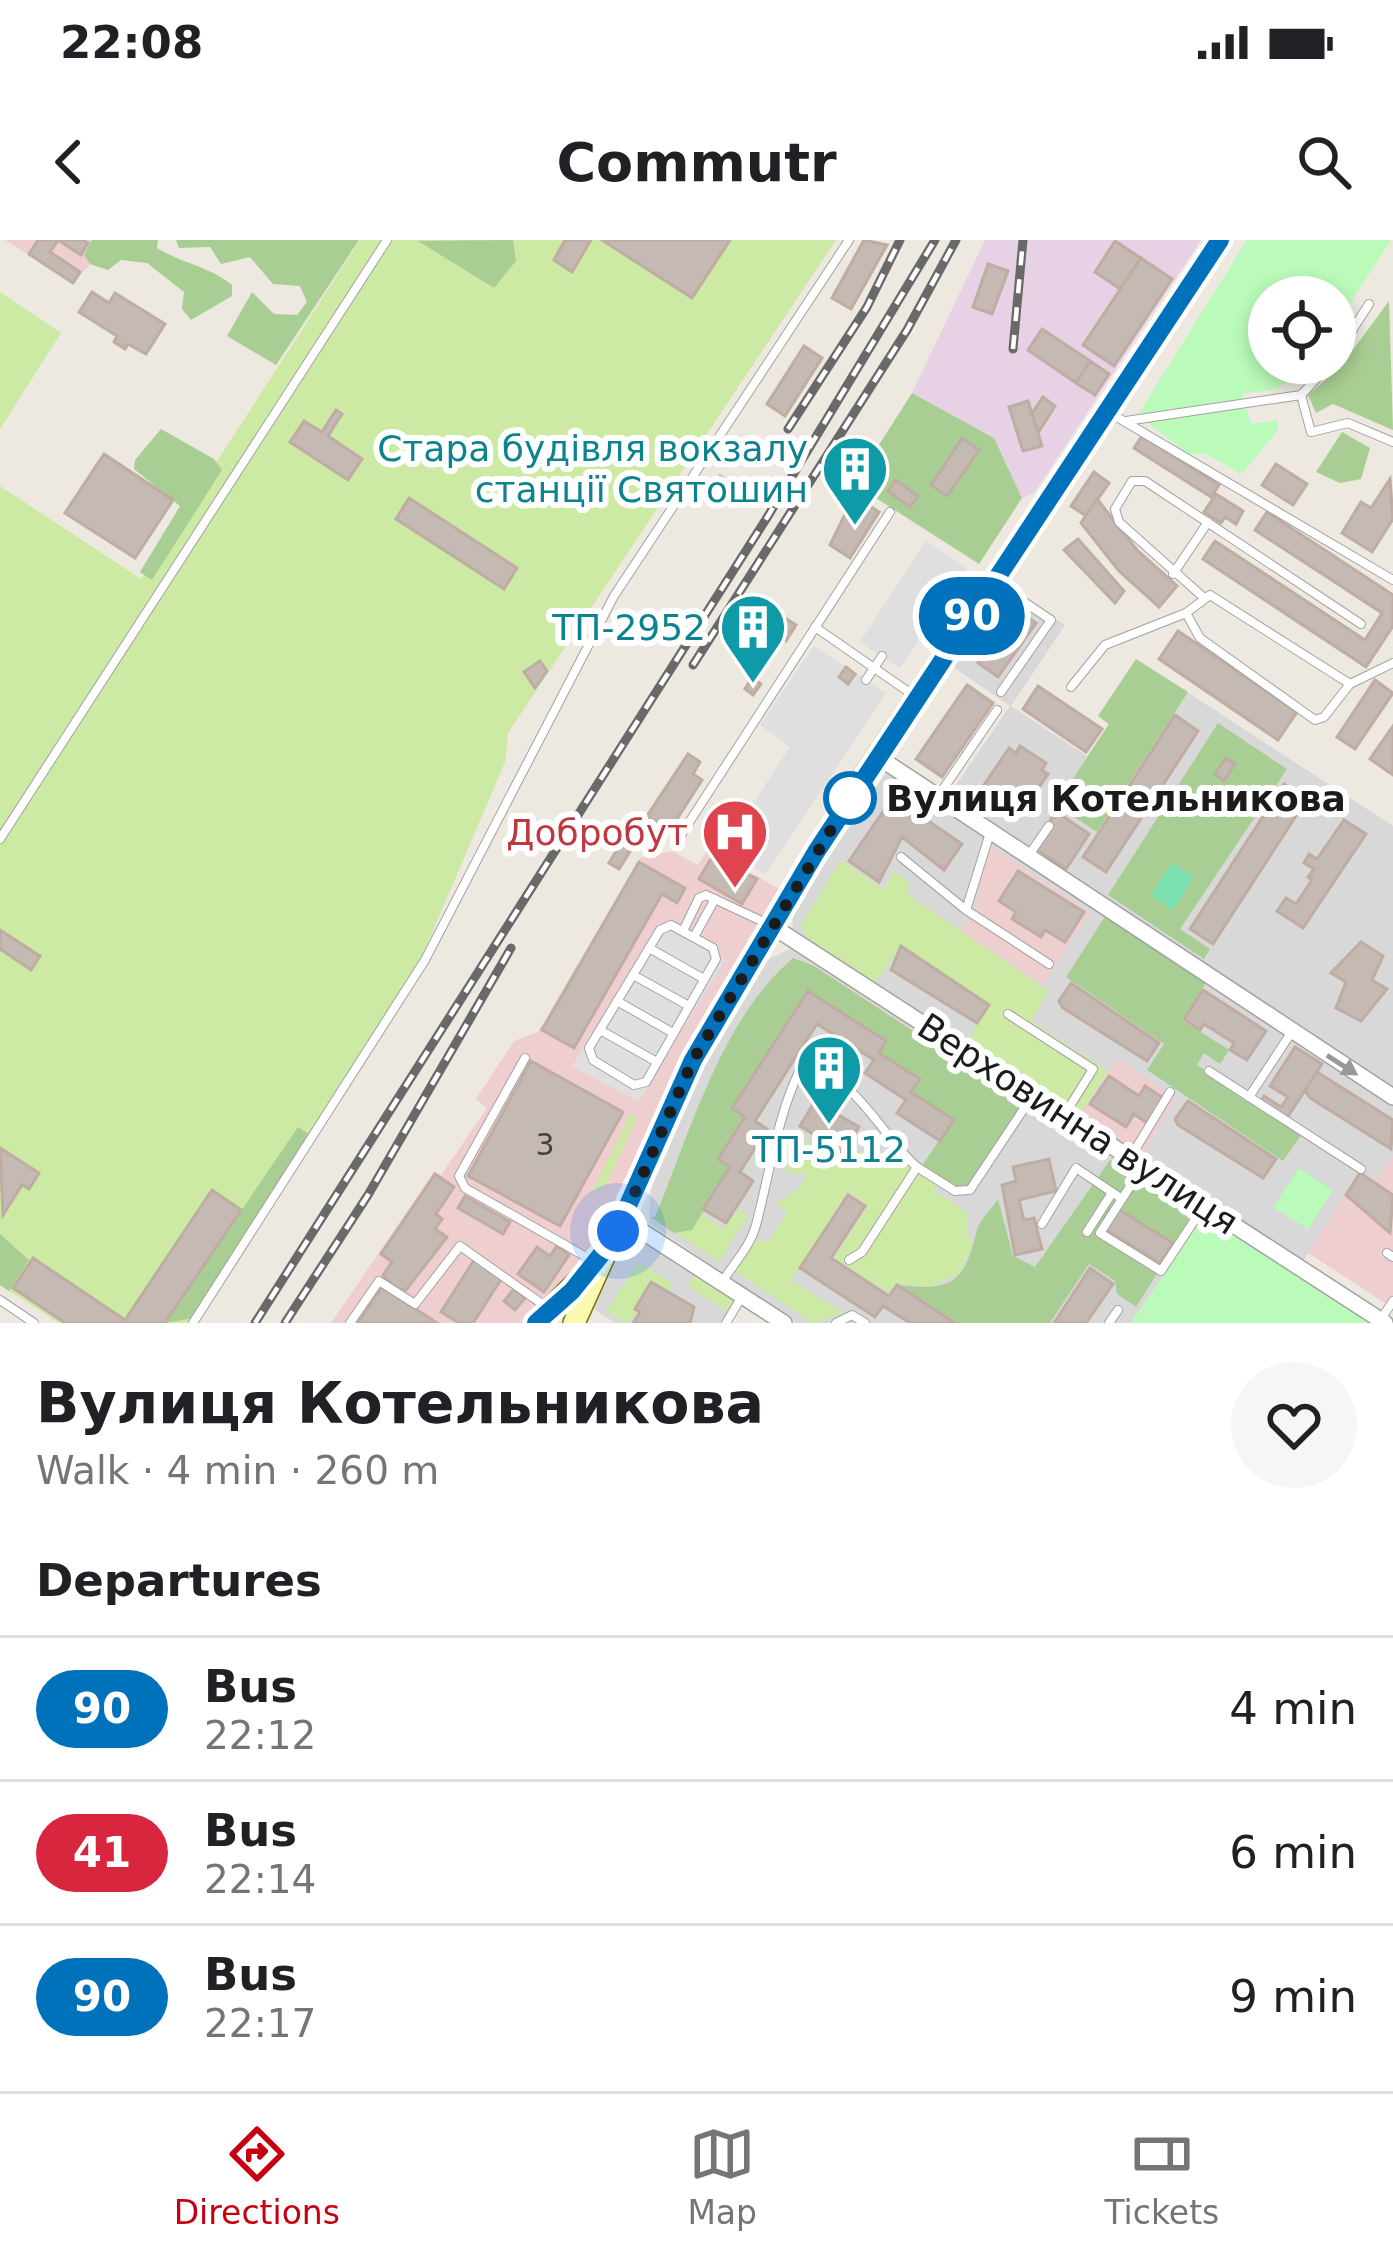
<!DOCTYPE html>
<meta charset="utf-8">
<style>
:root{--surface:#fff;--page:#f6f6f6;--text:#202124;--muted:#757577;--line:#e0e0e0;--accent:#c60011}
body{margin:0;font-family:"DejaVu Sans",sans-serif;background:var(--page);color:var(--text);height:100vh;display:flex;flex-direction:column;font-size:45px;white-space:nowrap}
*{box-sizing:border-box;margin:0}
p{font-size:39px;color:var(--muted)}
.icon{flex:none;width:66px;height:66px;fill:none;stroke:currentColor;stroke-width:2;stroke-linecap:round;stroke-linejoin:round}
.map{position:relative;height:1083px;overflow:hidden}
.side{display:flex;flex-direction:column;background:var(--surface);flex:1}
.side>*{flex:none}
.badge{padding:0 24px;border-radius:39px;font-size:42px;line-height:78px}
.buttons{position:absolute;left:1248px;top:36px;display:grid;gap:24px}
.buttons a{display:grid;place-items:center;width:108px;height:108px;border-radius:50%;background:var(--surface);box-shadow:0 6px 18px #0003;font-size:60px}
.you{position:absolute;width:60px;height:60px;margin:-30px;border:9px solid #fff;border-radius:50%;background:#1a73e8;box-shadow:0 0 0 18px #1a73e833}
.map>.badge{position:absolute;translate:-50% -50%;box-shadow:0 0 0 6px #fff}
h2{padding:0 36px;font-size:45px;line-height:108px}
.round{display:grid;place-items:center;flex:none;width:126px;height:126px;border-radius:63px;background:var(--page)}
.head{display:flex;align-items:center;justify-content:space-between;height:204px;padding:0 36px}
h1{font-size:57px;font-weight:600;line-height:90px}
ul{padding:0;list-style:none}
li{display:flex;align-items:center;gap:36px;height:144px;padding:0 36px;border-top:3px solid var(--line)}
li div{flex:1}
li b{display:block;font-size:45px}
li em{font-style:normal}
li .badge{min-width:132px;font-weight:700;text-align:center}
.status{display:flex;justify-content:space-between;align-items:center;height:84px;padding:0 60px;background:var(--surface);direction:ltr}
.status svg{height:33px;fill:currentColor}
header{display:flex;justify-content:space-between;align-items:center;height:156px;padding:0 36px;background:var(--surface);font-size:54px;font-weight:600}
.menu{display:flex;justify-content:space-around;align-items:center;height:168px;border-top:3px solid var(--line);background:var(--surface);font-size:33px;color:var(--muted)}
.menu a{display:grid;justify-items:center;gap:6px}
.menu .on{color:var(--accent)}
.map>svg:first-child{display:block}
.residential{fill:#d9d8d8}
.commercial{fill:#efcecf}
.industrial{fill:#e7d1e4}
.grass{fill:#cceaa3}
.forest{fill:#a9ce93}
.park{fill:#bafbb9}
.pitch{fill:#7ae0b0}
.parking{fill:#dfdfdf}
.building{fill:#c5b9b3;stroke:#bfaca2;stroke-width:3}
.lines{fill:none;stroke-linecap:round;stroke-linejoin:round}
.service-casing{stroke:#a2a2a2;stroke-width:10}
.minor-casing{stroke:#a2a2a2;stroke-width:18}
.secondary-casing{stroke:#707301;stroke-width:24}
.service{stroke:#fff;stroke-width:8}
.minor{stroke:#fff;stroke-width:15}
.secondary{stroke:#fbf8b0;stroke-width:21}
.rail-casing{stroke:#696969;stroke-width:9}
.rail{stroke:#fff;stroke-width:4.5;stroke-dasharray:14;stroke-linecap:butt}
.oneway{fill:#989898}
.line-casing{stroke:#fff;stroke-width:27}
.line{stroke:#0072bc;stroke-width:18}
.walk{stroke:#1b1b1b;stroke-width:12;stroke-dasharray:0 21.6}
.stop-dot{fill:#fff;stroke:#0072bc;stroke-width:6}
.labels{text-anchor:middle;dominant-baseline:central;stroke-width:12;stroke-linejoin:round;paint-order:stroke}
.number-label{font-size:30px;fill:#464241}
.culture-label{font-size:36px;fill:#0d838f;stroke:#fff;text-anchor:end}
.stop-label{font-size:36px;font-weight:bold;fill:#1b1b1b;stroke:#fff;text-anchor:start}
.health-label{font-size:36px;fill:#be3a42;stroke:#fff;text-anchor:end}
.street-label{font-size:36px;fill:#1b1b1b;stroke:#fff}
</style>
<div class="status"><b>22:08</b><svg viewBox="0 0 49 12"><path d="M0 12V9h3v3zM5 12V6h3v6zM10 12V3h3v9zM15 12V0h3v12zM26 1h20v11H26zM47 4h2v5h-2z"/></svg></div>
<header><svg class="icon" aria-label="back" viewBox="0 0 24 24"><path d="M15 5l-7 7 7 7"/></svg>Commutr<svg class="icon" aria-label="search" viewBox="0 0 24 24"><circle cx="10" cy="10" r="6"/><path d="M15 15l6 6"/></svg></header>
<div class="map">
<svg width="1393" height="1083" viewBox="0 0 1393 1083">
<rect width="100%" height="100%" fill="#ede8e0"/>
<g class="residential">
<path d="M1003 351 1015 352 1065 385 1011 466 1087 516 1109 484 1098 476 1136 419 1393 586V849L947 558 1010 466 953 427Z"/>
<path d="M886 533 1393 862V915L1376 941 1360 934 1303 1021 1140 918 1176 859 1119 820 1078 879 792 690 794 669Z"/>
<path d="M792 708 1206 974 1131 1083H797L649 983 651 950 711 809 767 720Z"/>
<path d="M632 997 642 998 682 1029 684 1023 735 1059 721 1083H615L590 1066 621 1003Z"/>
</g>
<g class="commercial">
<path d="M5 0H113L73 43Z"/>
<path d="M988 605 1090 672 1043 744 961 691 975 668Z"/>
<path d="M709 608 779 649 685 811 592 1008 567 1046 527 1083H331L434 932 441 935 487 868 476 859 514 801 538 792 641 617 672 611 698 625Z"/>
<path d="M1118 819 1176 859 1140 918 1078 879Z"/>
<path d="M1393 915V1068L1308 1013 1360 933 1376 941Z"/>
</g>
<path class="industrial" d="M985 0H1201L1034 253 1022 258 994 198 912 153Z"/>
<g class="grass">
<path d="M360 0H836L508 493 505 522 420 721 189 1083H59L0 1045V246L141 339Z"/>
<path d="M0 52 61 93 0 189Z"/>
<path d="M841 620 884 650 893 632 909 642 908 655 1049 751 1031 781 1108 831 1077 878 965 805 988 765 901 707 873 745 809 703 801 685Z"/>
<path d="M631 874 637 877 607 944 591 953Z"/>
<path d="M799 897 850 927 859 911 898 917 938 944 934 951 967 972V993L973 1002 960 1033 928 1047 896 1043 889 1053 834 1018 868 966 848 951 791 1041 844 1073 813 1083 735 1031 755 1000 768 1001 787 972 775 964 800 948 807 935 785 932Z"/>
<path d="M667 949 723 989 738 969 748 975 719 1022 655 978Z"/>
<path d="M638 1023 673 1044 668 1052 651 1042 634 1069 638 1073 626 1083 607 1071Z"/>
<path d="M696 1033 733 1059 726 1071 688 1046Z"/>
</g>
<g class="forest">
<path d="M92 0H158L157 8C183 24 209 26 232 45V56L191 80 182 69 184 52 147 23 121 20 108 30 90 24 84 15Z"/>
<path d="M176 0H359L276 125 227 96 252 52 274 74 297 75 307 62 300 46 273 44 250 17 221 24 210 7 179 8Z"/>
<path d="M513 0 516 21 494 48 418 1Z"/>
<path d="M1389 61 1393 190 1333 164 1316 173 1308 155 1341 126Z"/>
<path d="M912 153 994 198 1022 258 979 324 854 244Z"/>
<path d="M161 189 214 219 222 230 152 340 140 332 180 266 134 229 135 220Z"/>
<path d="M1342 192 1370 208 1361 239 1340 243 1316 232Z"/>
<path d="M1136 419 1188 452 1097 592 1056 565 1109 484 1098 476Z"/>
<path d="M1218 483 1287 529 1180 689 1210 709 1204 719 1108 655Z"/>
<path d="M1108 672 1208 740 1182 780 1229 810 1220 824 1204 813 1197 825 1302 894 1283 921 1147 830 1164 804 1066 737Z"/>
<path d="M793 718 814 726 1026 865 970 950 955 951 920 929 953 879 912 852 919 839 879 813 885 801 808 751 733 867 745 877 718 919 730 927 692 990 674 993 650 977H655C691 891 720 781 793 718Z"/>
<path d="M298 887 310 895 194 1078 165 1083Z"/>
<path d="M1110 920 1195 975 1177 1004 1118 968 1104 990 1162 1026 1136 1067 1117 1054 1115 1041 1089 1024 1050 1083H958L899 1045C951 1052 965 1042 976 993 978 982 992 968 998 959L1013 1016 1035 1027Z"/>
<path d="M0 994 29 1020 9 1051 0 1045Z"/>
</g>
<g class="park">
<path d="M1247 0H1391L1335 87V57H1269V123H1312L1277 149 1242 154 1251 184 1277 180 1278 190 1242 234 1204 213 1189 215 1138 175Z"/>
<path d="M1299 928 1333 951 1308 989 1273 967Z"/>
<path d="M1206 974 1376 1083H1131Z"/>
</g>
<path class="pitch" d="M1172 623 1194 637 1173 670 1151 656Z"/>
<g class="parking">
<path d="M926 301 967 328 900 428 860 402Z"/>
<path d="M814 406 886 453 765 635 724 607 790 507 760 485Z"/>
<path d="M658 683 725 720 639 862 572 826Z"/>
</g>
<g class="building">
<path d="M38 0H58L50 12 80 32 73 43 29 14Z"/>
<path d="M58 0H83L88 3 81 15Z"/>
<path d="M565 0H591L572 32 554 20Z"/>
<path d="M602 0H730L692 58Z"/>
<path d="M864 0 887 5 851 69 832 58Z"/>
<path d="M1115 1 1141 18 1120 49 1095 32Z"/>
<path d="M1141 18 1172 39 1114 126 1083 105Z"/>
<path d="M988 24 1008 31 992 74 973 67Z"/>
<path d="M92 52 109 63 115 53 165 84 146 114 128 104 125 109 114 102 117 96 79 72Z"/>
<path d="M1042 89 1090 121 1076 143 1028 110Z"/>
<path d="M804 106 822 118 785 176 767 164Z"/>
<path d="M1090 121 1109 134 1095 155 1076 143Z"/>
<path d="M1043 157 1055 166 1038 193 1032 173Z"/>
<path d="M1028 161 1042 206 1023 211 1009 167Z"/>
<path d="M336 170 342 174 328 196 362 219 348 240 290 202 304 181 322 192Z"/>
<path d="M1142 196 1219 245 1211 257 1134 208Z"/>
<path d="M962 198 979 210 947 256 931 245Z"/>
<path d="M104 214 173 260 135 318 65 273Z"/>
<path d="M1276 224 1307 244 1293 265 1262 245Z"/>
<path d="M1094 232 1109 243 1086 276 1071 266Z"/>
<path d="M720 236 729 243 719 255 711 247Z"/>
<path d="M1390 239 1393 279 1372 312 1342 293 1361 262 1371 268Z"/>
<path d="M896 240 918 256 910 267 888 251Z"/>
<path d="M1216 254 1243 271 1236 284 1225 277 1221 283 1204 272Z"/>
<path d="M854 256 879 272 850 318 830 305Z"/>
<path d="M409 258 517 328 504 349 396 279Z"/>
<path d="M1097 259 1137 310 1177 346 1159 367 1119 331 1081 283Z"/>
<path d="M1267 272 1393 355V386L1366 427 1203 319 1215 301 1365 400 1382 373 1255 290Z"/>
<path d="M1078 299 1124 351 1115 363 1064 310Z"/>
<path d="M1016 369 1036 383 998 437 978 423Z"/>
<path d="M774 371 796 385 786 401 764 387Z"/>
<path d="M1178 391 1297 472 1278 500 1159 419Z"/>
<path d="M750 398 760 405 753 416 743 409Z"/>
<path d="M540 421 547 431 535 448 524 432Z"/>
<path d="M846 427 855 434 848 444 839 437Z"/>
<path d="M752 438 761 444 753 455 745 449Z"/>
<path d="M1375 440 1393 453 1355 509 1337 497Z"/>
<path d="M967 445 993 463 942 537 916 519Z"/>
<path d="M1038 446 1102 489 1086 512 1023 469Z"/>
<path d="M1175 475 1198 491 1106 632 1083 617Z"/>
<path d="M1393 486V535L1370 519Z"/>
<path d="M1020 506 1046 523 1042 530 1048 534 1023 571 1017 567 1013 572 987 555 991 550 984 545 1009 508 1016 513Z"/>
<path d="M688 514 700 522 693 534 702 540 670 590 647 576Z"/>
<path d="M1226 518 1235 524 1224 541 1215 534Z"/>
<path d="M1284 544 1307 559 1213 704 1190 689Z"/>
<path d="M893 557 962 604 944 630 902 597 879 642 849 621Z"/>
<path d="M1055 571 1089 594 1066 629 1036 609Z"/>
<path d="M1344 580 1366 594 1303 688 1277 671 1286 658 1296 664 1312 640 1308 637 1314 629 1304 623 1309 614 1317 619Z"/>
<path d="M628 592 638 599 619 629 609 623Z"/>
<path d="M712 617 757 639 742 664 699 639Z"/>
<path d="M639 622 685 648 677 663 662 654 574 808 542 790Z"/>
<path d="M1018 631 1084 672 1065 702 1045 690 1041 697 1012 679 1016 672 999 661Z"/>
<path d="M0 690 40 716 31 730 0 709Z"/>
<path d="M1361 702 1383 716 1372 740 1387 749 1361 781 1336 768 1346 742 1331 733Z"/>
<path d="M901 706 989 765 977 783 891 730Z"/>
<path d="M1071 743 1159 803 1147 821 1063 768 1059 761Z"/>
<path d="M1203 750 1266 791 1247 820 1230 810 1234 803 1204 784 1200 790 1184 779Z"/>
<path d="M808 751 886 801 879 813 920 839 911 852 954 880 940 901 897 873 906 860 865 833 874 820 817 784 755 881 767 889 740 932 753 941 726 983 703 969 730 927 718 919 745 877 732 868Z"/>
<path d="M1295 807 1322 824 1287 878 1261 862 1264 856 1281 867 1288 857 1270 846Z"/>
<path d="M531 821 623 872 560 986 468 936Z"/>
<path d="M1317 832 1393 880 1391 909 1310 858 1305 851Z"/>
<path d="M1109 836 1139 856 1145 846 1165 859 1148 884 1134 874 1126 887 1090 864Z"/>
<path d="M815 861 859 887 843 913 800 886Z"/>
<path d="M1188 861 1276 919 1263 938 1178 885 1175 879Z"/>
<path d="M0 908 39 933 29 949 22 945 3 975Z"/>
<path d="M1049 919 1056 951 1019 960 1024 980 1034 978 1042 1009 1015 1015 1002 945 1016 941 1013 927Z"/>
<path d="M1360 933 1393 955 1390 993 1346 955Z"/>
<path d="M435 934 454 947 436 974 442 979 435 989 447 997 406 1050 396 1049 383 1035 392 1022 381 1014Z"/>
<path d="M212 950 241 970 165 1083H65L13 1048 33 1018 125 1080Z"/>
<path d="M848 955 865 966 831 1018 889 1056 897 1045 955 1083H910L883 1066 875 1077 800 1028Z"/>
<path d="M465 956 510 982 503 994 458 968Z"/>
<path d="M1118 969 1173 1003 1160 1023 1105 989Z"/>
<path d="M557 1006 569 1015 544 1052 518 1034 537 1007 550 1016Z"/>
<path d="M474 1020 502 1038 473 1083H459L441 1072Z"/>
<path d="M1090 1028 1113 1044 1086 1083H1054Z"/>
<path d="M651 1042 694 1067 690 1083H633L640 1072 635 1069Z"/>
<path d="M382 1047 437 1083H358Z"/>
<path d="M514 1049 525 1058 515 1070 504 1061Z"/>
</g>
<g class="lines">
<g class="service-casing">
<g id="service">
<path d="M1335 117 1369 64"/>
<path d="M1301 155 1311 192 1348 183 1393 202"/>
<path d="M1110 173 1393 340"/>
<path d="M1126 181 1301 155 1331 123"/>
<path d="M1173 334 1208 282"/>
<path d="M996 343 1051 380 1001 452"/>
<path d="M1202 356 1119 282 1115 269 1132 241H1145L1361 384"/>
<path d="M1186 373 1200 398 1315 480 1324 477 1350 444 1393 423"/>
<path d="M815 387 916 457"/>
<path d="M866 440 882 416"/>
<path d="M1071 447 1105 405 1186 373 1210 355 1350 444"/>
<path d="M939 555 997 470"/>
<path d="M0 599 387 0"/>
<path d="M677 601 890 272"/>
<path d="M1029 615 1049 586"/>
<path d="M901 617 966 670 990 593"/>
<path d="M966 670 1049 724"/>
<path d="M671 685 713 708 716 719 646 842 634 845 593 820 589 808 660 690Z"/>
<path d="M683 691 699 658 706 655 768 684"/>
<path d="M694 697 715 659"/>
<path d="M649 708 704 739"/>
<path d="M633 735 689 766"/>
<path d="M617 761 673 793"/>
<path d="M1008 774 1093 829 1065 874"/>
<path d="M600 790 657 822"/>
<path d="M525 818 459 936 465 948 595 1022"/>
<path d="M1209 831 1361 929"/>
<path d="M1249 857 1291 793"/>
<path d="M1130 918 1170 852"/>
<path d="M1122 959 1100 993 1161 1031 1204 966"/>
<path d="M1042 984 1076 928 1122 959 1143 926"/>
<path d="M1087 992 1112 953"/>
<path d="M1387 1013 1393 1017"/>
<path d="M849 1020 862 1012 917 927 955 951 970 950 1033 855"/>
<path d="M722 1042C733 1025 751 1005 756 985 769 937 777 877 799 832 843 815 885 901 917 927"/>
<path d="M0 1060 34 1083"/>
<path d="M1381 1079 1393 1061"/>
<path d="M193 1083 425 720 614 356 849 0"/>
<path d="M350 1083 379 1041 415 1064 460 1006 545 1066"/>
<path d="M726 1083 741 1058"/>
<path d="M836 1083 852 1075 865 1083"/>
<path d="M1109 1083 1118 1070"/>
</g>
</g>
<g class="minor-casing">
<g id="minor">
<path d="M878 517 1393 857"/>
<path d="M772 686 1385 1083"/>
<path d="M623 979 784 1083"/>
</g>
</g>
<g class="secondary-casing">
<g id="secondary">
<path d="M536 1083 589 1030"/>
<path d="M574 1083 693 820 772 686 849 559 1220 0"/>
</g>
</g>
<use href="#service" class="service"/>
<use href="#minor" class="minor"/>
<use href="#secondary" class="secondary"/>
<g class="rail-casing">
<g id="rail">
<path d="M1013 109 1023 0"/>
<path d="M788 189 867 67 900 0"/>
<path d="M693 425 907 90 956 0"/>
<path d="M255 1083 768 276 935 0"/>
<path d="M285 1083 368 955 511 708"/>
</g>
</g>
<use href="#rail" class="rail"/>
</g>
<defs><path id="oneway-solid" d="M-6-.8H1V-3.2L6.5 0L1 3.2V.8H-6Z" transform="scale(3)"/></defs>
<use class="oneway" href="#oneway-solid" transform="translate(1342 825) rotate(33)"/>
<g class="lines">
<g class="line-casing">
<path id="line" d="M536 1083 572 1051 612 1001 693 820 816 612 1220 0"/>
</g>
<use href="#line" class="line"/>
<path class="walk" d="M618 991 693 820 850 558"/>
</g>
<defs>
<g id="building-pin" transform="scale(3.45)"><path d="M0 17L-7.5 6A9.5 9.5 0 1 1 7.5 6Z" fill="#0f9aa8" stroke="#fff"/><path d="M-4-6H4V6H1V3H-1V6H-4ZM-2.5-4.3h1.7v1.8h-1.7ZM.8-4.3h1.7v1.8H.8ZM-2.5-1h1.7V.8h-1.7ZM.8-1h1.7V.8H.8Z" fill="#fff"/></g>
<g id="hospital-pin" transform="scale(3.45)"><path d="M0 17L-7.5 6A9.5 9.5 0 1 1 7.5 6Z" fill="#e0444e" stroke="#fff"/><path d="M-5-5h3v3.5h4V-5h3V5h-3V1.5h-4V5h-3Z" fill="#fff"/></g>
</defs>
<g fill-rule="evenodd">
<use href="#building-pin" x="855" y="229"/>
<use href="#building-pin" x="753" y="387"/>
<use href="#hospital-pin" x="735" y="592"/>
<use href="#building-pin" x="829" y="828"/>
</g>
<circle class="stop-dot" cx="850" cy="558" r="24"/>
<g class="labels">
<g class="number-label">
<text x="545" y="904">3</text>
</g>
<g class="culture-label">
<text x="808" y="208">Стара будівля вокзалу<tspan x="808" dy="41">станції Святошин</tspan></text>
<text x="706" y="387">ТП-2952</text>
<text x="829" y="909" text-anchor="middle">ТП-5112</text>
</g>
<g class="stop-label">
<text x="886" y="558">Вулиця Котельникова</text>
</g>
<g class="health-label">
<text x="688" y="592">Добробут</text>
</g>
<g class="street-label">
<text transform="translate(1078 884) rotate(33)">Верховинна вулиця</text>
</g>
</g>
</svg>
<div class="buttons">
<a><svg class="icon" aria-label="locate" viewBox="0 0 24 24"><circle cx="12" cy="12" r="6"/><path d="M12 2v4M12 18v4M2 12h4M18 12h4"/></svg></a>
</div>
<div class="you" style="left:618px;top:991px"></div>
<b class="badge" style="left:972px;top:376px;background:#0072bc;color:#fff">90</b>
</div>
<section class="side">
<div class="head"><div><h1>Вулиця Котельникова</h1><p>Walk · 4 min · 260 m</p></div><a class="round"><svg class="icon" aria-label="heart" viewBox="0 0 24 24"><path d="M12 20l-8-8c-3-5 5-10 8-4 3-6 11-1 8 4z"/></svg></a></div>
<h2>Departures</h2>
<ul>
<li><span class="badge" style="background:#0072bc;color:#fff">90</span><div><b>Bus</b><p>22:12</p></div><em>4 min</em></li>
<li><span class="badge" style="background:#d7263d;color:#fff">41</span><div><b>Bus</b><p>22:14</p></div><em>6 min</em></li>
<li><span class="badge" style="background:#0072bc;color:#fff">90</span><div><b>Bus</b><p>22:17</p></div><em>9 min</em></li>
</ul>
</section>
<nav class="menu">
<a class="on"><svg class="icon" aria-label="directions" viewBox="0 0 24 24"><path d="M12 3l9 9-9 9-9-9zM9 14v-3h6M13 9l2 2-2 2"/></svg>Directions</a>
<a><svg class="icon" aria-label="map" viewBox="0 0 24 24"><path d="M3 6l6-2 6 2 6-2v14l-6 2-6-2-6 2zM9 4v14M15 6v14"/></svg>Map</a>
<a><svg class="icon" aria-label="tickets" viewBox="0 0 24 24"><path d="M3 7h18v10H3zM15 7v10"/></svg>Tickets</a>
</nav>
